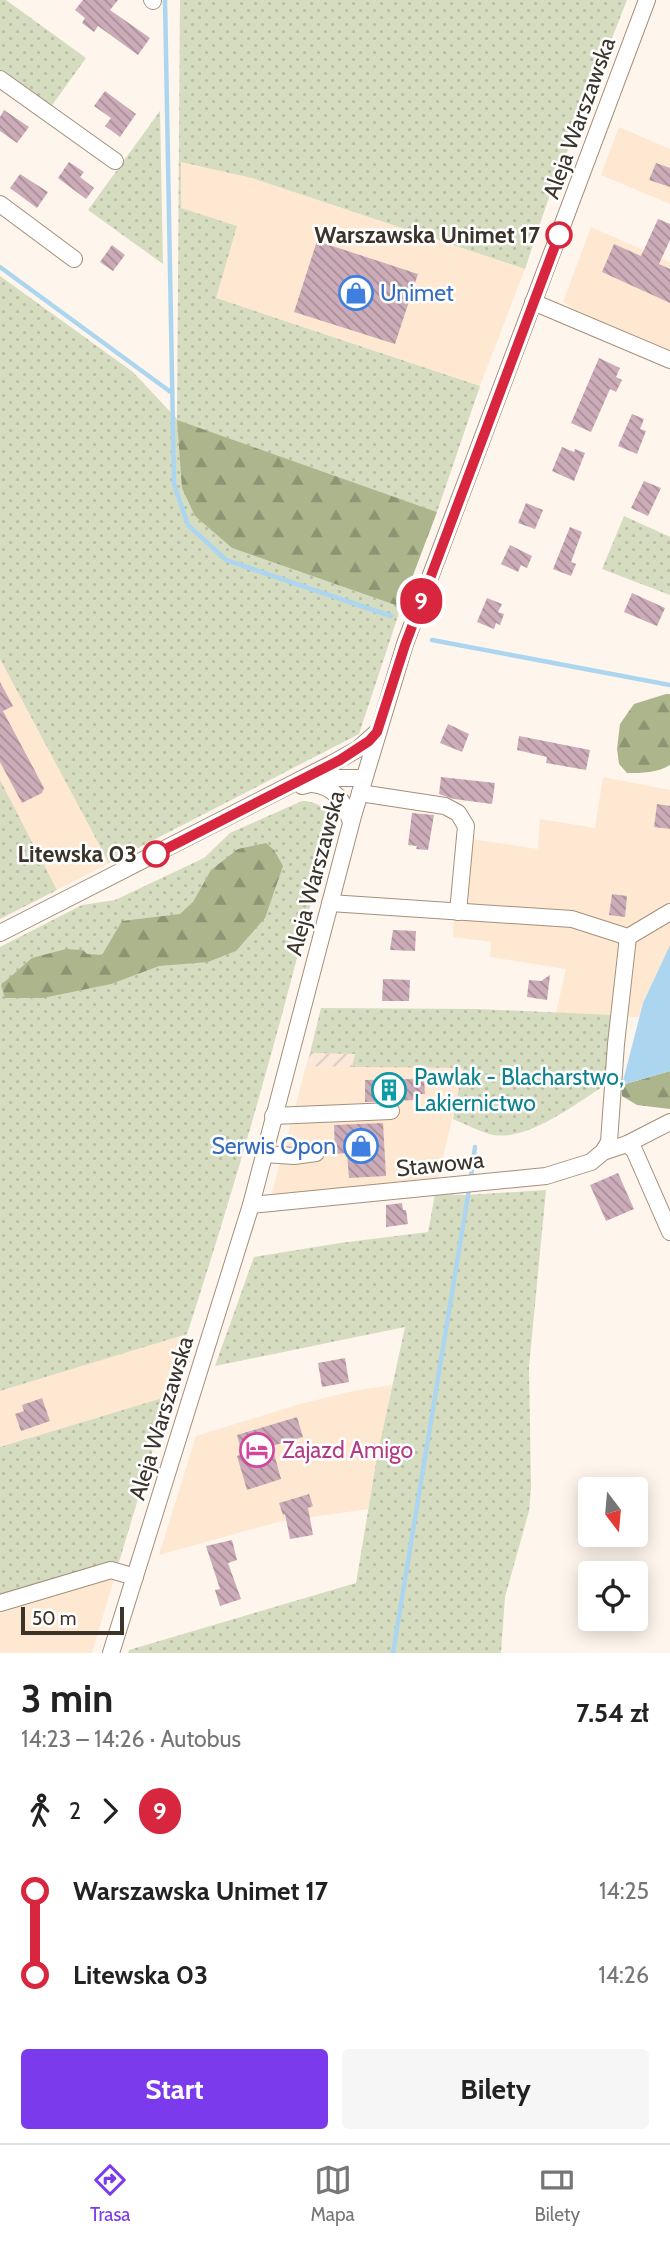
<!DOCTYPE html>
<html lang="pl">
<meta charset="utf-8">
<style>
:root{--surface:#fff;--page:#f6f6f6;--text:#222;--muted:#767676;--line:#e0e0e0;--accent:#7c3aed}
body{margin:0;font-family:Cabin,sans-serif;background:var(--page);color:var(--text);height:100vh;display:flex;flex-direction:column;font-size:26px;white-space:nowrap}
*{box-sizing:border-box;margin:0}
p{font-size:23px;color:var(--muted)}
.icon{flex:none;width:38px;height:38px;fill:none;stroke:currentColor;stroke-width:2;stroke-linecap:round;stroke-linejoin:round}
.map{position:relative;height:1653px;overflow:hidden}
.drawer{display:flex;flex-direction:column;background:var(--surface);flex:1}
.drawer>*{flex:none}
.badge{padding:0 14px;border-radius:23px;font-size:24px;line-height:46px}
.needle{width:46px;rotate:164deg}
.tools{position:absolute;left:578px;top:1477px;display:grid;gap:14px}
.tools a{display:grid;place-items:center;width:70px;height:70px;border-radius:7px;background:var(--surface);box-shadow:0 4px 18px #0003;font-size:35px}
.scale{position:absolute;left:21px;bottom:18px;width:103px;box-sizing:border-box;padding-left:7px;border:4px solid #3c332a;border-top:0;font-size:19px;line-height:24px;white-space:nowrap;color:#3c332a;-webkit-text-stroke:5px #fff;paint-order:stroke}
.map>.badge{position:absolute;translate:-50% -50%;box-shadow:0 0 0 4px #fff}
.legs{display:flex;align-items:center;gap:10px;height:77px;padding:0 21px;font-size:23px}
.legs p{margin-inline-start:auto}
.summary{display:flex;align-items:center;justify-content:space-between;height:119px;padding:0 21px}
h1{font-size:38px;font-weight:700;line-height:52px}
.cta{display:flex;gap:14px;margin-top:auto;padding:14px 21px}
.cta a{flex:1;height:80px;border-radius:7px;background:var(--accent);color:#fff;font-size:28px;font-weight:700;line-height:80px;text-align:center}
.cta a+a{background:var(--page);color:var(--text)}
ul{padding:0 21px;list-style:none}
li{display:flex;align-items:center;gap:24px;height:84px;font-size:26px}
li i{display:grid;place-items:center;width:10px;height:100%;margin:0 9px;background:currentColor}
li i::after{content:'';width:18px;height:18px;margin:-9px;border:5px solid;border-radius:50%;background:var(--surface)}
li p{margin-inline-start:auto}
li:first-child i{background:linear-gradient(#0000 50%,currentColor 0)}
li:last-child i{background:linear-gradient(currentColor 50%,#0000 0)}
.dock{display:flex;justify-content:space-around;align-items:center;height:98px;border-top:2px solid var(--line);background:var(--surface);font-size:19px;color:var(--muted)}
.dock a{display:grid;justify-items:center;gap:4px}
.dock .active{color:var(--accent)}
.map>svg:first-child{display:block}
.built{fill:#ffe8d1}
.industrial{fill:url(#industrial-furrows)}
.grass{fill:url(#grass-dots)}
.forest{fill:url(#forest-firs)}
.water{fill:#acd6f0}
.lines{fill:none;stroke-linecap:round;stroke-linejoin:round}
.stream{stroke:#acd6f0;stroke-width:4.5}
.building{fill:url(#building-back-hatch)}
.minor-casing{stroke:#a48f7a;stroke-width:18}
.minor{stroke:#fff;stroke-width:16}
.line-1-casing{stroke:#fff;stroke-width:16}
.line-1{stroke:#d7263d;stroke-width:10}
.stop-1-dot{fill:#fff;stroke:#d7263d;stroke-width:3.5}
.labels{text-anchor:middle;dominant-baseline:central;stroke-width:5;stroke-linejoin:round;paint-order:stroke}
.street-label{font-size:23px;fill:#3c332a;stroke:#fff}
.stop-label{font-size:23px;font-weight:bold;fill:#3c332a;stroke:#fff;text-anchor:end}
.shop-label{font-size:23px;fill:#366cbe;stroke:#fff;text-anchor:start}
.culture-label{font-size:23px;fill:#0d838f;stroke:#fff;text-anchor:start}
.hotel-label{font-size:23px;fill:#b23c85;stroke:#fff;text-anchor:start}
</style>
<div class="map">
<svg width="670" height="1653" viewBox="0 0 670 1653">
<defs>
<pattern id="industrial-furrows" width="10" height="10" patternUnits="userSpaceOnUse" patternTransform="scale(1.75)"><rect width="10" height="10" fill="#fce8d9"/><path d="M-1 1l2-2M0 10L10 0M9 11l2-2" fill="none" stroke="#d9c7ba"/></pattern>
<pattern id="grass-dots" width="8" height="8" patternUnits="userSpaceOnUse" patternTransform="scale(1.75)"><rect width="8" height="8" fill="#d6dcc0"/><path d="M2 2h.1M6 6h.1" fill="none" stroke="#b9bda5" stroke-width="1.8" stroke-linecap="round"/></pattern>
<pattern id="forest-firs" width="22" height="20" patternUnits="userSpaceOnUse" patternTransform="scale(1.75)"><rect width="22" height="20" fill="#adb58c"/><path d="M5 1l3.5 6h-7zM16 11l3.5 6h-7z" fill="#8e9473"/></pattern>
<pattern id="building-back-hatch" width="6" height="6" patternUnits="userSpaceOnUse" patternTransform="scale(1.75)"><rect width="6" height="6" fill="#ccacb8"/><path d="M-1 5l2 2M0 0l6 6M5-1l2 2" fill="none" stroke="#a78d96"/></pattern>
</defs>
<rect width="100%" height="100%" fill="#fef5ec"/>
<g class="built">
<path d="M619 127 670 149V204L601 175Z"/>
<path d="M181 161 252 178 525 269 480 386 215 298 181 208Z"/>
<path d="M591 227 670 262V354L583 316 563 302Z"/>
<path d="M0 659 109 863 57 890 0 781Z"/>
<path d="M603 777 670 790V945L643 1003 639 1017 556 1013 566 969 490 957 491 942 453 937 458 837 538 849 540 819 595 828Z"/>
<path d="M306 1066 464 1068 438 1179 279 1195 272 1193Z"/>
<path d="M187 1334 169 1396 0 1447V1391Z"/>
<path d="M392 1385 368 1509 278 1522 159 1555 196 1436 300 1404 353 1391Z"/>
<path d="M119 1562 92 1653H0V1596Z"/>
</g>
<path class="industrial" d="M310 1053 355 1054 352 1067 306 1066Z"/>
<g class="grass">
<path d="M0 0H6L86 58 50 108 0 73Z"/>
<path d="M180 0H627L547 203 525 269 252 178 181 162V208L237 226 216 298 480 386 437 512 178 421 196 516 232 548 401 607 359 734 109 863 0 659V276L133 372 177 419Z"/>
<path d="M160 111 163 264 88 210Z"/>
<path d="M624 516 670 537V595L602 569Z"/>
<path d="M0 780 57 890 0 919Z"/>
<path d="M302 801C315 801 329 808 331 821 290 994 242 1165 187 1334L0 1391V947L82 905 115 900 204 858 230 833Z"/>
<path d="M321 1008 477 1009 613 1015 607 1084C576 1103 526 1144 489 1134 477 1130 465 1124 453 1119L463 1068 352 1067 355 1054 310 1053Z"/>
<path d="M546 1190 529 1367 531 1488 529 1511 505 1597 501 1653H128L129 1650 356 1583 377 1457 405 1327 215 1366 254 1257 340 1243 428 1232 435 1194 466 1195Z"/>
<path d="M169 1396 119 1562 0 1595V1447Z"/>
</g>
<g class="forest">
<path d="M177 420 437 512 401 607 232 548 195 516 182 488Z"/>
<path d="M666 694H670V765C656 773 643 773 627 773L619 764 617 749 620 724 634 704Z"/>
<path d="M266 843 274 850 283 866 265 918 236 951 208 962 159 966 111 984 43 998H5L1 985 32 958 66 949 83 950 87 954 102 955 122 921 180 914 193 902 211 870 238 849Z"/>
<path d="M670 1071V1109L637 1105 622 1096V1085Z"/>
</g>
<path class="water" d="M670 945V1071L622 1085 643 1003Z"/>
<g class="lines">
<g class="stream">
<path d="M165 0 174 484 188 525 226 560 391 616"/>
<path d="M0 267 172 393"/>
<path d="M432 640 670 685"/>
<path d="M471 1176 475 1147"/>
<path d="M393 1653 469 1189"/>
</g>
</g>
<g class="building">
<path d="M83 0H118L110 10 150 38 138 55 98 26 94 32 82 23 85 18 75 10Z"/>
<path d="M105 91 136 114 120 137 105 126 111 118 94 106Z"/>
<path d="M4 110 29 127 17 143 0 131V117Z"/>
<path d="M69 162 84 172 80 177 94 188 86 199 58 178Z"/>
<path d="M656 163 670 168V187L649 180Z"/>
<path d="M20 174 48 192 37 208 10 188Z"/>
<path d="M658 219 670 224V240L659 264 670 269V303L602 272 614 244 641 256Z"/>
<path d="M317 241 418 274 395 344 294 312Z"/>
<path d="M112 245 125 255 113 271 100 262Z"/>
<path d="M599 358 620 368 616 377 622 380 616 392 610 389 591 432 571 423Z"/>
<path d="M632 414 644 419 640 429 646 431 637 454 618 446Z"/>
<path d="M562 447 574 452 575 449 585 453 574 481 552 471Z"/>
<path d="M644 481 661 488 648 516 631 508Z"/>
<path d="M526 503 543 510 535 529 518 523Z"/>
<path d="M570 527 582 532 571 562 576 564 571 576 553 569Z"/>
<path d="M510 545 532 556 527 568 521 565 518 572 501 564Z"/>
<path d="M632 593 665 608 657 626 624 612Z"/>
<path d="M487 598 502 604 498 612 504 614 500 625 496 623 494 629 477 622Z"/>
<path d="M0 682 13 706 3 711 44 788 42 793 22 803 0 762Z"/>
<path d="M448 724 469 734 462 752 440 743Z"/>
<path d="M519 736 590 750 586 770 546 763 547 757 517 750Z"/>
<path d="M441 777 495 783 492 804 454 799 439 794Z"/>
<path d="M657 804 670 806V829L654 827Z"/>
<path d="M412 813 434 815 428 850 416 849 417 846 408 845Z"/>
<path d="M612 894 627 896 625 917 609 915Z"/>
<path d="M393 930 416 931 415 951 390 950Z"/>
<path d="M550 975 547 1000 527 997 529 980 541 981Z"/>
<path d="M383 979 410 980 409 1001H382Z"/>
<path d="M414 1079 424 1080 425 1094H414V1100L365 1102V1080Z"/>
<path d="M383 1123 386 1176 349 1178 347 1153 335 1154 334 1125Z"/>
<path d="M618 1173 634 1209 606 1221 590 1185Z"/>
<path d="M402 1203 403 1210H406L408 1224 386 1227V1205Z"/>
<path d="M345 1358 349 1382 322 1387 318 1363Z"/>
<path d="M42 1398 50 1421 21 1431 15 1414 24 1411 22 1405Z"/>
<path d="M297 1417 303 1437 272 1446 281 1479 247 1490 237 1456 242 1454 237 1435Z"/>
<path d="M309 1494 313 1506 308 1508 313 1535 290 1539 285 1514 283 1515 279 1503Z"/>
<path d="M232 1540 237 1560 228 1563 241 1599 220 1606 215 1590 220 1589 206 1546Z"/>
</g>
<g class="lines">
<g class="minor-casing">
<g id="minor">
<path d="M152 0 153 1"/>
<path d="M0 79 115 161"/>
<path d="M0 204 74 259"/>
<path d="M533 302 670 360"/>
<path d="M312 784C335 786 344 802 351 822"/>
<path d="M302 786 334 778H364"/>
<path d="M360 793 445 806 458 813 466 826 458 912"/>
<path d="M330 903 572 919 628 937 670 912"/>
<path d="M0 933 331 764 358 749 376 733"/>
<path d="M273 1116 391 1111"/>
<path d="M627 1144 634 1150 670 1232"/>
<path d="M603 1152 609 1142 616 1044 628 937"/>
<path d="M264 1154 294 1156 316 1153"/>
<path d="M251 1205 546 1176 591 1162 603 1152 627 1144 670 1122"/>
<path d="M0 1603 111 1570 135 1577"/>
<path d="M111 1653 251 1205 353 816 405 644 647 0"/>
</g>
</g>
<use href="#minor" class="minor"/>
</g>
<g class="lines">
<g class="line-1-casing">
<path id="line-1" d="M156 854 340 760 369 741 377 732 405 645 559 235"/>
</g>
<use href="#line-1" class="line-1"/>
</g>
<defs>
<g id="shop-ring" transform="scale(1.75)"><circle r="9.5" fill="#fff" stroke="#3f7fe0" stroke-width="1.5"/><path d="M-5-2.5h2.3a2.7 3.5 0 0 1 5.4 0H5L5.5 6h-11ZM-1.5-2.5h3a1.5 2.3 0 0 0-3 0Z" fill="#3f7fe0"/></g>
<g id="building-ring" transform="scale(1.75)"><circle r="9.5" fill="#fff" stroke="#0f9aa8" stroke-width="1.5"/><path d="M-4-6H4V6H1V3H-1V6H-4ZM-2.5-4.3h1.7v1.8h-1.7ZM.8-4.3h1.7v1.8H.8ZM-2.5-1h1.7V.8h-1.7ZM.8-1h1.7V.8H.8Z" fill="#0f9aa8"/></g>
<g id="hotel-ring" transform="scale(1.75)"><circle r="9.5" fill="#fff" stroke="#d1479c" stroke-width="1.5"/><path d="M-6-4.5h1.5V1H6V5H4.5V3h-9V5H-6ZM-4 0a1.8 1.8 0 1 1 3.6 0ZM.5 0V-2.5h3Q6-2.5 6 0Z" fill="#d1479c"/></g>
</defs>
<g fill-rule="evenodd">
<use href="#shop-ring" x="356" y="293"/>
<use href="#building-ring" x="389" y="1090"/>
<use href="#shop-ring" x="361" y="1146"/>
<use href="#hotel-ring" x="257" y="1450"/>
</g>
<g class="stop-1-dot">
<circle cx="559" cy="235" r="12"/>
<circle cx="156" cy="854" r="12"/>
</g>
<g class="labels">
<g class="street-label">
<text transform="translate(579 118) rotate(-70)">Aleja Warszawska</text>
<text transform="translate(315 873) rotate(-75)">Aleja Warszawska</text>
<text transform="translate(440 1164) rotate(-6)">Stawowa</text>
<text transform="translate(161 1418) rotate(-73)">Aleja Warszawska</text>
</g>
<g class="stop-label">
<text x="540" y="235">Warszawska Unimet 17</text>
<text x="137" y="854">Litewska 03</text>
</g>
<g class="shop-label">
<text x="380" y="293">Unimet</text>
<text x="336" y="1146" text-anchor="end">Serwis Opon</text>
</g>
<g class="culture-label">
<text x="414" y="1077">Pawlak - Blacharstwo,<tspan x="414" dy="26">Lakiernictwo</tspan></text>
</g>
<g class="hotel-label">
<text x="282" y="1450">Zajazd Amigo</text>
</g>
</g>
</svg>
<div class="tools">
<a><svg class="needle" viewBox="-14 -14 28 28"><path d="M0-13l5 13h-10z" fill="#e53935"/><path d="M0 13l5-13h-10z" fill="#767676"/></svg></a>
<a><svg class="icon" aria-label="locate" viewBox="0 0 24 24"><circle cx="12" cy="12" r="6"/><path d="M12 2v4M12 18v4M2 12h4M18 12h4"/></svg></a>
</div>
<div class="scale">50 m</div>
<b class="badge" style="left:421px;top:601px;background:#d7263d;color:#fff">9</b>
</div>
<section class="drawer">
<div class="summary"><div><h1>3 min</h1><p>14:23 – 14:26 · Autobus</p></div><b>7.54 zł</b></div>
<div class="legs"><svg class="icon" aria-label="walk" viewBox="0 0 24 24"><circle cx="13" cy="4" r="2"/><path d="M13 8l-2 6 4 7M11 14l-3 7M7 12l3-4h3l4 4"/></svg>2<svg class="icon" aria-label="forward" viewBox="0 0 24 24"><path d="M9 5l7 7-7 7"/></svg><b class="badge" style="background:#d7263d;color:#fff">9</b></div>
<ul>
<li><i style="color:#d7263d"></i><b>Warszawska Unimet 17</b><p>14:25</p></li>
<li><i style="color:#d7263d"></i><b>Litewska 03</b><p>14:26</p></li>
</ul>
<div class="cta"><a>Start</a><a>Bilety</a></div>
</section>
<nav class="dock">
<a class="active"><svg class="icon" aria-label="directions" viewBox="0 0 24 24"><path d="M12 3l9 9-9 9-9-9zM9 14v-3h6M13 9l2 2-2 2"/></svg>Trasa</a>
<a><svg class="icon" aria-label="map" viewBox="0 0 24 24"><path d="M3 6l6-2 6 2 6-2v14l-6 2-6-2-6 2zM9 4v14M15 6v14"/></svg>Mapa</a>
<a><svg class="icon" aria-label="tickets" viewBox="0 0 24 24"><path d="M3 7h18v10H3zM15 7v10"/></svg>Bilety</a>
</nav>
